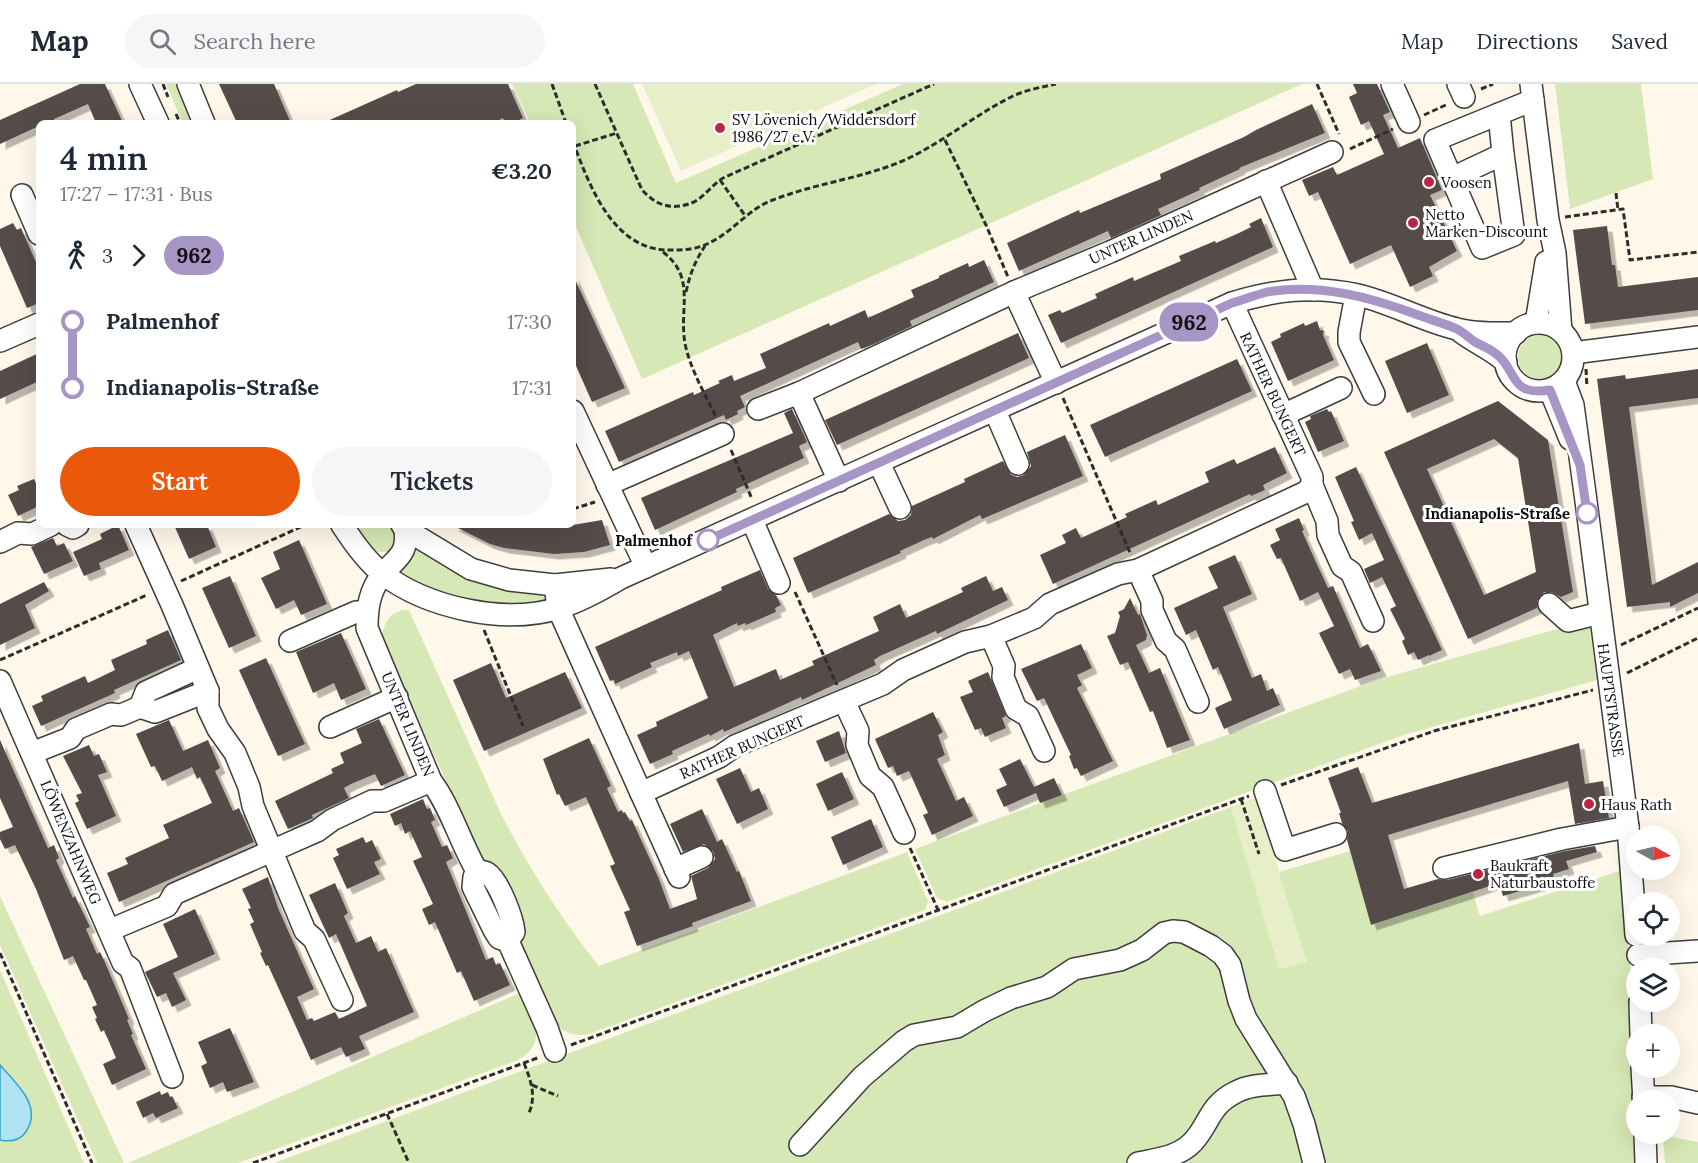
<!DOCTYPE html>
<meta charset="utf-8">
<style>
:root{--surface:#fff;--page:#f6f6f7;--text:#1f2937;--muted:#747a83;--line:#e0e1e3;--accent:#ea580c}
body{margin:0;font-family:Lora,serif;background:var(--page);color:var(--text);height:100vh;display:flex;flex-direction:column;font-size:22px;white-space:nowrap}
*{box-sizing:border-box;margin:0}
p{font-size:20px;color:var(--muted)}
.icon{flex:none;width:33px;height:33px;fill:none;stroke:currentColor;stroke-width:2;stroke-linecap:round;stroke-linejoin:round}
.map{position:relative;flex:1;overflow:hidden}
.panel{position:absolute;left:36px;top:36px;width:540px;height:408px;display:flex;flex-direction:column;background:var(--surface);border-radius:9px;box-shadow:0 6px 24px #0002}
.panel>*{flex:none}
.badge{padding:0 12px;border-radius:20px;font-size:21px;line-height:39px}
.needle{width:39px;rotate:98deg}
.tools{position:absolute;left:1626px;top:742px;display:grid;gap:12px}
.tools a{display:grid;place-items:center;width:54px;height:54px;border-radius:50%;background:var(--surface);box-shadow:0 6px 24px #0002;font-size:30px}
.map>.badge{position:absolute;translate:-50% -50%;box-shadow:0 0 0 3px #fff}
.legs{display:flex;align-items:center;gap:9px;height:66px;padding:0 24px;font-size:20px}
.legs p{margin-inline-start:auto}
.summary{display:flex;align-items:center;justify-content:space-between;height:102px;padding:0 24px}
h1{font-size:33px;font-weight:600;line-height:45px}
.button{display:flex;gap:12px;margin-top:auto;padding:12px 24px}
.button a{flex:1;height:69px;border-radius:36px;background:var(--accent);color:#fff;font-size:24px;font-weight:600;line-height:69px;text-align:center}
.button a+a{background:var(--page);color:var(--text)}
ul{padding:0 24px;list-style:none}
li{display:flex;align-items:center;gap:21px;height:66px;font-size:22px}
li i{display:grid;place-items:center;width:9px;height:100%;margin:0 8px;background:currentColor}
li i::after{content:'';width:15px;height:15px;margin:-8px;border:4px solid;border-radius:50%;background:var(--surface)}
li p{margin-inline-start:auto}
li:first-child i{background:linear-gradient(#0000 50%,currentColor 0)}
li:last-child i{background:linear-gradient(currentColor 50%,#0000 0)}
header{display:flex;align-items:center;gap:36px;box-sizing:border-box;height:84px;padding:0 30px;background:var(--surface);border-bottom:2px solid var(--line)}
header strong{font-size:28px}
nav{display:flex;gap:33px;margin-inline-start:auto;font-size:21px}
.search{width:420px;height:54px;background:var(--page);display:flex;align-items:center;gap:15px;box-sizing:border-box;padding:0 21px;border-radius:33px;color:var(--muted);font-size:22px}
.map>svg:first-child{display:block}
.green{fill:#d6e8b5}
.pitch{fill:#e6efc7}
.water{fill:#b0e4f5;stroke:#38a2ca;stroke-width:1.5}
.building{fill:#544b48;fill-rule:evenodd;filter:url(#shadow)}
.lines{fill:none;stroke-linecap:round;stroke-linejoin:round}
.minor-casing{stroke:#3e3e3e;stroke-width:24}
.path{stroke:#2d2d2d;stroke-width:3;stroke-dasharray:6 3;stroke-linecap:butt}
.minor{stroke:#fff;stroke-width:21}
.line-1-casing{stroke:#fff;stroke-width:14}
.line-1{stroke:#a795c6;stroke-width:9}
.poi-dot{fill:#b82640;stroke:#fff;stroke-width:2}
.stop-1-dot{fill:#fff;stroke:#a795c6;stroke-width:3}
.labels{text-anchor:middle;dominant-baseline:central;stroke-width:6;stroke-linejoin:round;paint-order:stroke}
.poi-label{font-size:15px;fill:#0b0b0b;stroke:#fff;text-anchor:start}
.street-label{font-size:15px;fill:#0b0b0b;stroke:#fff}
.stop-label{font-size:15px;font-weight:bold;fill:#0b0b0b;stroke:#fff;text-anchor:end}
</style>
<header>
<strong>Map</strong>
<div class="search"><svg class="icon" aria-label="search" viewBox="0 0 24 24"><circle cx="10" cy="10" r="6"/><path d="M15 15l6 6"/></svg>Search here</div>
<nav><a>Map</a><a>Directions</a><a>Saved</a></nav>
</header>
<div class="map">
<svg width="1698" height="1079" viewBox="0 0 1698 1079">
<defs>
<filter id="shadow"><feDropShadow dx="5.5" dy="5.5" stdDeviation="0" flood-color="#0004"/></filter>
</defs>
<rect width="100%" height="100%" fill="#fff8ea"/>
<g class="green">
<path d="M166 0H182L199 39H183Z"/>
<path d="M512 0H633L676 99 903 0H1302L642 295 573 136V39H530Z"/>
<path d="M1555 0H1641L1653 95 1570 125Z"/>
<circle cx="1540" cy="273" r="22"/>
<path d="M347 441H393L396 457 388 468H375Z"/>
<path d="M417 462 545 510 546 517 530 523 455 517 400 490 413 473Z"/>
<path d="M409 526 501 730C529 784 561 835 599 882L907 768 928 817 925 826 589 950C575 953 565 949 555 940L382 555C383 538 391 525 409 526Z"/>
<path d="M1589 536 1597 596 1404 651 947 818 937 814 915 765 1380 595Z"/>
<path d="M1255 714 1279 788 1350 767 1372 841 1473 808 1480 832 1620 787 1631 887V955L1637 1079H274Z"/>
<path d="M0 812 124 1079H97L0 861Z"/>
<path d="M0 886 84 1079H0Z"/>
<path d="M522 908C532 932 550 959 518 976L238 1079H128Z"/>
<path d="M1663 1051 1698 1058V1079H1665Z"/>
</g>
<g class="pitch">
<path d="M642 0H876L681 87Z"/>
<path d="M1255 714 1307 878 1279 885 1231 724Z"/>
</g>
<path class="water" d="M0 981C17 1001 44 1023 25 1049 19 1057 10 1058 0 1056Z"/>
<g class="building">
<path d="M80 0H105L123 39H96L88 20 54 35 55 39H39V42L0 60V36Z"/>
<path d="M219 0H274L291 39H237Z"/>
<path d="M416 0H508L523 34 513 39H505L503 34 493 39H323L397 6 398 8Z"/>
<path d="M1353 0H1377L1390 28 1383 31 1398 64 1420 54 1442 106 1430 111 1457 167 1429 183 1433 192 1410 203 1391 161 1350 180 1318 108 1309 112 1302 96 1333 83 1337 91 1384 70 1369 37 1361 41 1349 13 1357 9Z"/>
<path d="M1312 20 1325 49 1239 84 1240 85 1199 104 1200 106 1158 125 1161 131 1111 154 1108 147 1019 187 1007 159 1079 126 1080 129 1161 95 1160 90 1244 53 1256 46Z"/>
<path d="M1261 134 1273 163 1061 259 1048 231 1060 226 1062 229 1097 214 1095 210 1133 193 1134 197 1181 177 1179 172 1215 157 1216 159 1239 149 1251 143 1249 140Z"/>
<path d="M13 139 17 146 21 144 39 185V219L27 224 0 162V145Z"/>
<path d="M1607 142 1612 181H1615L1618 203 1698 193V226L1585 240 1573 146Z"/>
<path d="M984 176 994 198 910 237 912 242 874 260 861 265 858 258 740 312 745 323 737 327 738 330 726 336 724 331 619 378 605 347 693 308 694 311 720 299 718 297 732 291 734 297 766 284 760 270 829 239 830 242 865 226 868 234 914 213 911 206 939 194V192L968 179 969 183Z"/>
<path d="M573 191 625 304 592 318 573 275Z"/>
<path d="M1317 237 1320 246 1324 247 1323 251 1334 276 1288 297 1271 258 1281 253 1280 250 1304 239 1305 242Z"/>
<path d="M1018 249 1029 274 837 361 825 336Z"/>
<path d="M1427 259 1449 311 1407 329 1385 277Z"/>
<path d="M39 269V297L0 315V287Z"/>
<path d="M1237 275 1252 307 1105 373 1090 341Z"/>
<path d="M1698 285V314L1629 323 1652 501 1698 478V509L1670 523V518L1627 523 1597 295 1625 291 1626 295Z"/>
<path d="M1498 317 1548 356 1573 508 1561 513 1552 508H1544L1537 517V524L1468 555 1384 368ZM1494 355 1518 374 1536 488 1484 511 1427 385Z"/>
<path d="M792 325 807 358 799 362 804 374 736 405 737 408 655 446 641 414 793 349 784 329Z"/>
<path d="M1327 325 1329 328 1331 327 1344 357 1318 368 1305 338 1311 335 1310 332Z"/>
<path d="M1065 351 1083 392 982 435 980 431 933 455 932 453 924 456 900 467 901 469 808 509 793 474 889 430 898 437 905 436 911 431 912 422 965 398 964 395 1003 377 1011 391 1017 393 1024 391 1031 382 1027 368Z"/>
<path d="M1275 363 1287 389 1263 401 1265 406 1251 412 1250 410 1053 500 1040 471 1066 459 1062 451 1076 444 1081 454 1127 433 1125 430 1156 416 1158 421 1209 398 1205 388 1234 375 1237 380Z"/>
<path d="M1356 383 1442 566 1429 572V571L1418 576 1414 568 1408 571 1402 557 1405 555 1390 525 1396 522 1382 493 1370 499 1364 485 1384 476 1372 449 1359 456 1351 438 1354 437 1335 393Z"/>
<path d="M34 395 39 406V422L18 432 8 411 19 406 17 402Z"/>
<path d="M1299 434 1304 446 1302 447 1315 476 1328 504 1333 502 1360 564 1368 560 1381 587 1355 596 1350 585 1339 590 1319 549 1334 542 1318 508 1300 517 1281 474 1277 475 1270 461 1280 456 1275 445Z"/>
<path d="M602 436 610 461 584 468 554 470 504 464 490 460 452 441H524L561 443Z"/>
<path d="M118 441 129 466 99 479 101 485 84 492 73 468 102 455 100 450Z"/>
<path d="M174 441H207L216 463 189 475Z"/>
<path d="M53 454 57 462 64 459 73 477 44 490 31 463Z"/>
<path d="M299 456 327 520 301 531 294 516 276 525 261 494 280 485 273 468Z"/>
<path d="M1235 471 1252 510 1223 523 1252 594 1261 590 1267 607 1273 604 1280 621 1224 645 1215 624 1232 616 1218 583 1213 586 1196 546 1186 551 1174 524 1218 504 1208 483Z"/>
<path d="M760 486 768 505 776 511 781 521 775 524 776 528 746 541 745 539 738 542 737 539 713 551 734 603 776 585 780 596 814 581 812 577 879 547 873 533 900 520 906 534 963 508 961 504 986 492 993 507 1002 503 1008 516 937 550 936 547 880 572 874 576 876 581 825 605 802 616 801 613 724 648 723 645 710 652 709 650 672 667 673 670 650 680 637 651 657 642 656 638 708 614 689 567 678 572 677 568 650 579 652 583 615 600 614 596 610 597 595 563 722 506 721 503Z"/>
<path d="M230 492 256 552 229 564 202 504Z"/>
<path d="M44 498 49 507 25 521 35 544 0 561V520Z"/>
<path d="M1130 514 1138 531 1140 530 1147 551 1146 556 1136 561 1149 589 1160 584 1190 656 1167 664 1153 627 1150 628 1128 578 1120 581 1107 552 1115 549 1120 532 1118 528 1124 525Z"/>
<path d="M168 546 181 576 114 606 115 609 41 642 32 622 43 617 41 612 85 592 88 599 115 586 111 576 147 560 146 556Z"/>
<path d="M341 549 366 605 341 616 334 599 313 609 296 568Z"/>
<path d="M1081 560 1092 584 1077 591 1082 601 1077 604 1113 677 1081 692 1077 684 1074 685 1069 672 1071 671 1044 614 1037 617 1021 585Z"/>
<path d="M266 574 305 660 278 672 239 586Z"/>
<path d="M491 579 506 614 565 588 582 624 484 667 453 596Z"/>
<path d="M988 588 1006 632 1002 634 1006 644 985 653 981 644 975 646 960 613 973 608 968 597Z"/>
<path d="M933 628 943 648 938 651 945 671 937 675 956 717 964 713 973 732 932 751 923 731 928 729 909 687 897 692 893 682 888 684 875 655Z"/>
<path d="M379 635 405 691 381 702 375 690 351 700 344 704 349 714 312 731 313 734 288 745 275 717 333 689 331 685 344 679 340 669 362 659 356 645Z"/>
<path d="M169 636 183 667 208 656 220 684 215 687 233 727 239 724 254 758 119 818 107 789 128 780 125 774 169 754 163 741 212 719 200 693 197 695 192 683 162 697 155 682 151 683 136 650Z"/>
<path d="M839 647 846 669 825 678 816 657Z"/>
<path d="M589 654 611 702 607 704 618 728 622 726 623 729 625 728 630 737 632 736 659 795 670 825 697 815 691 792 708 784 715 775 713 767 704 760 683 768 670 740 702 725 717 758 722 755 737 788 739 787 751 817 692 839 693 842 637 862 624 828 630 826 610 782 615 780 586 713 565 722 559 710 557 711 543 675Z"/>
<path d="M0 656 48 764 54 761 59 774 56 776 73 814 75 812 90 843 86 845 97 870 100 868 104 876 129 935 127 936 133 950 131 951 146 985 112 1001 103 980 116 974 104 946 101 948 95 935 97 934 92 923 97 921 86 896H84L73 872 64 876 36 805 15 761 5 765 0 755V748L13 743 0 714Z"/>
<path d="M1579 659 1585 700 1603 697 1609 734 1575 740 1568 697 1388 751 1404 805 1438 795 1447 796 1565 767 1595 762 1597 768 1566 777 1569 785 1553 790 1555 797 1503 812 1499 799 1371 841 1347 756 1348 747 1342 739 1339 729H1341L1328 694 1358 683 1372 719Z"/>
<path d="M89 661 94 672 99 670 107 688 98 691 116 732 87 745 75 719 79 717 76 711 82 709 63 672Z"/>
<path d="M1020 675 1034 703 1054 694 1062 711 1040 719 1036 709 1004 723 996 706 1007 701 999 685Z"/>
<path d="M740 684 751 708 759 704 768 725 737 740 716 695Z"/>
<path d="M842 688 854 715 828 727 816 700Z"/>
<path d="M423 715 427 725 430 724 435 736 431 738 442 763 447 761 453 774 446 778 486 876 493 873 496 881 500 879 510 901 474 917 461 887 457 889 435 838 429 841 422 825 433 820 413 777 422 773 410 747 405 750 401 739 395 742 390 730Z"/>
<path d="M871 735 883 763 843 781 831 753Z"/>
<path d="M363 753 366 759 372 756 381 775 374 778 380 790 347 805 333 774 339 771 336 765Z"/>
<path d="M268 793 278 824 314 905 297 913 307 936 312 934 314 937 335 928 339 935 367 922 336 850 329 854 309 811 335 799 348 829 344 832 356 859 371 852 378 868 386 864 414 928 359 952 365 965 346 973 341 963 311 976 268 881 266 882 260 869 262 868 250 840 254 838 248 825 251 824 242 805Z"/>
<path d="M195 825 215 870 173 889 186 916 172 923 166 909 157 913 145 888 178 873 163 840Z"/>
<path d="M230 944 254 998 227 1008 223 998 210 1004 201 982 207 979 198 958Z"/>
<path d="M160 1007 161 1011 168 1008 170 1013 172 1012 178 1024 156 1034 153 1029 143 1034 136 1018Z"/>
</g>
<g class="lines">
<g class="minor-casing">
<g id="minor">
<path d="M140 0 158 39"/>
<path d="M188 0 204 39"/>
<path d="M1392 0 1409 38"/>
<path d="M1458 0 1464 13"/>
<path d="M1531 0 1548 136 1555 169 1561 247"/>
<path d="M1499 30 1503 70"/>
<path d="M1452 94 1503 70 1514 151 1482 164 1435 56 1533 16"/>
<path d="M1266 97 1313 206"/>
<path d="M22 111 39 150"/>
<path d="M1014 208 1056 299"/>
<path d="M1356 211 1349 248V258L1374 310"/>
<path d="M1536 239 1546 178"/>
<circle cx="1539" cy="273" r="34"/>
<path d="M1461 248C1476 259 1492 266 1506 278"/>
<path d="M0 257 39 240"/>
<path d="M1573 269 1698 253"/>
<path d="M1564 297 1573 321 1586 417 1628 743 1636 851"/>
<path d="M1550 306 1570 355"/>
<path d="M799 309 839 397"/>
<path d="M758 325 799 309 1014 208 1110 168 1332 68"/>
<path d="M573 327 646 483"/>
<path d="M995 327 1018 380"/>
<path d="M1283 331 1341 304"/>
<path d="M879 379 900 424"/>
<path d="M607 401 723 350"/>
<path d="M1312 401 1327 437 1328 451 1342 482 1351 488 1373 537"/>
<path d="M752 436 779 499"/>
<path d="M67 441 73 444 78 441"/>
<path d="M136 441 172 521 208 607V624L218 645 235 669 249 703 253 722 305 847 314 855 342 916"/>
<path d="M342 441C353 458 367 478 383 490 428 524 505 541 559 524 581 517 601 506 621 494L1232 219C1275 206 1313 201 1358 211 1392 219 1423 237 1457 245 1475 250 1497 249 1516 249"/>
<path d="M402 441 405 445 471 485 509 496 555 501 611 495"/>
<path d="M405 445C408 471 398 472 383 490 369 506 367 525 367 544L431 697C451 724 460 758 477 787L474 793 473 803 494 846 499 854 508 857 547 944 555 967"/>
<path d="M0 458 18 449 32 450 51 441"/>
<path d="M1138 486 1152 517V526L1166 557 1175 565 1198 618"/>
<path d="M555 501 558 524 641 709 719 673 735 662 883 600 903 586 965 558 991 552 1034 534 1050 520 1118 490 1138 486 1306 408 1312 401V393L1232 219"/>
<path d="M1549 520 1568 537 1600 529"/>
<path d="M991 552 1004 582 1003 593 1016 625 1028 632 1044 667"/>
<path d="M290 557 356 528H367"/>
<path d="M0 597 123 879 130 884 172 993"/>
<path d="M844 617 858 647 857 661 870 692 883 703 904 749"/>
<path d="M140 623 146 608 198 584"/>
<path d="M330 643 397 613"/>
<path d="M32 669 70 654 76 645 111 630 121 631 140 623 155 628 208 607"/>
<path d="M1265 707 1285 766 1336 750"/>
<path d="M641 709 679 793"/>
<path d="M1444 784 1562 755 1628 743"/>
<path d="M675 785 702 773"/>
<path d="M477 787C479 787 486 788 487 789 499 797 513 835 514 848L508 857"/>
<path d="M110 846 167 822 174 810 317 747 332 736 372 717H384L431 697"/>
<path d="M1638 871 1698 867"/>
<path d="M1640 918 1641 951"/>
<path d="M1642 984 1644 1017"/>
<path d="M1643 1013H1671L1698 1019"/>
<path d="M1645 1050 1646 1079"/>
<path d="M800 1061 862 993 904 957 914 951 957 943 984 927 1011 914 1047 903 1074 885 1120 876 1142 866 1164 849 1173 847 1184 848 1211 862 1223 871 1230 881 1239 917 1246 935 1294 1012 1304 1040 1314 1079"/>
<path d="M1138 1079C1159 1075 1184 1072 1197 1053 1211 1034 1212 1020 1236 1008 1251 1000 1270 1001 1287 999"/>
</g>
</g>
<g class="path">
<path d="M163 0 168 13"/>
<path d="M552 0 566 39"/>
<path d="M595 0 642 106C657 122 672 127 694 118 704 113 713 100 723 94L934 0"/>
<path d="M1317 0 1339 50"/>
<path d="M1481 5 1493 0"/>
<path d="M176 30 180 39"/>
<path d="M1424 31 1448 20"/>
<path d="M945 56 986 141 1008 193"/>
<path d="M573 58C590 103 614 169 673 166 685 166 698 165 709 159 731 149 746 128 768 118 813 99 863 95 907 75 945 57 976 30 1013 12 1026 6 1042 3 1056 0"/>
<path d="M575 62 617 49"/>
<path d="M1350 65 1393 45"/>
<path d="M720 96 746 133"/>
<path d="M1616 109 1618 126"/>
<path d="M1565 133 1623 125 1630 176 1698 168"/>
<path d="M663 168C698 195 677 227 686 264 692 288 705 310 716 333"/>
<path d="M686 208C690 190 695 177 705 162"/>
<path d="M1586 285 1587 303"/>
<path d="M1501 295C1508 308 1521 313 1535 317"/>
<path d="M1063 314 1131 471"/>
<path d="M731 366 752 415"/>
<path d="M573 425 595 418"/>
<path d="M181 497 305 441"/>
<path d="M795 508 837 601"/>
<path d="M484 546 523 642"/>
<path d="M1621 561 1698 524"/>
<path d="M0 576 147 511"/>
<path d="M1627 589 1698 554"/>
<path d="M1281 701 1434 647 1593 606"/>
<path d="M1241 715 1259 770"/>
<path d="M910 764 939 828"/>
<path d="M0 869 92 1079"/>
<path d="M571 961 1249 712"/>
<path d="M524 979C531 997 537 1013 528 1031"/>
<path d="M532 1001 558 1012"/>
<path d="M387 1030 409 1079"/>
<path d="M253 1079 540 973"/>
</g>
<use href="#minor" class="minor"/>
</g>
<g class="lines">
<g class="line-1-casing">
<path id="line-1" d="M708 456 1232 219C1243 216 1255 211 1267 208 1319 199 1370 213 1418 231 1431 236 1444 239 1457 245 1463 248 1469 254 1475 258 1482 262 1489 264 1495 269 1518 285 1508 313 1550 306L1580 381 1587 429"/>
</g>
<use href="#line-1" class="line-1"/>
</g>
<g class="poi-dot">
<circle cx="720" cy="44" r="6"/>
<circle cx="1429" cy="98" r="6"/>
<circle cx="1413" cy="139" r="6"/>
<circle cx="1589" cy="720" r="6"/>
<circle cx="1478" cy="790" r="6"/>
</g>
<g class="stop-1-dot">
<circle cx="1587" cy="429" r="10"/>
<circle cx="708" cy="456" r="10"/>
</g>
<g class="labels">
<g class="poi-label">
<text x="732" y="35">SV Lövenich/Widdersdorf<tspan x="732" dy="17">1986/27 e.V.</tspan></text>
<text x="1441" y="98">Voosen</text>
<text x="1425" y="130">Netto<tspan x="1425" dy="17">Marken-Discount</tspan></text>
<text x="1601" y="720">Haus Rath</text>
<text x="1490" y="781">Baukraft<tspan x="1490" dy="17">Naturbaustoffe</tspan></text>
</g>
<g class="street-label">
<text transform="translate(1141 153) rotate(-24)">UNTER LINDEN</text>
<text transform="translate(1273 310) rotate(65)">RATHER BUNGERT</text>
<text transform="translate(1611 616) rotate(82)">HAUPTSTRASSE</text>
<text transform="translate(408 640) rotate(67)">UNTER LINDEN</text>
<text transform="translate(742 663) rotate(-24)">RATHER BUNGERT</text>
<text transform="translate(71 758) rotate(67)">LÖWENZAHNWEG</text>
</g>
<g class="stop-label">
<text x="1570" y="429">Indianapolis-Straße</text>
<text x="692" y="456">Palmenhof</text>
</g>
</g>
</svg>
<div class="tools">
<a><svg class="needle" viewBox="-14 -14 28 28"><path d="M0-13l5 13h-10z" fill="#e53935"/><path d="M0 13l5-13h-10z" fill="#747a83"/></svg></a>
<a><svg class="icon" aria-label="locate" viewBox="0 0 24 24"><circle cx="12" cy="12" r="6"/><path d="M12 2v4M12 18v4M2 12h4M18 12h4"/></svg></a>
<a><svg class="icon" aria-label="layers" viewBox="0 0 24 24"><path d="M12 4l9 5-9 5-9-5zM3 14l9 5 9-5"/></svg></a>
<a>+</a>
<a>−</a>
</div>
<b class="badge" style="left:1189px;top:238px;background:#a795c6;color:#111">962</b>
<section class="panel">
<div class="summary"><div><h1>4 min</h1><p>17:27 – 17:31 · Bus</p></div><b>€3.20</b></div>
<div class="legs"><svg class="icon" aria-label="walk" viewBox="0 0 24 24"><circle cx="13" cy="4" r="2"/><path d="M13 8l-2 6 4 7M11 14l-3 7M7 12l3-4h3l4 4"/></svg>3<svg class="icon" aria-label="forward" viewBox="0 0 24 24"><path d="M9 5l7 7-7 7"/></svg><b class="badge" style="background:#a795c6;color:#111">962</b></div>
<ul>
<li><i style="color:#a795c6"></i><b>Palmenhof</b><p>17:30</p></li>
<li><i style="color:#a795c6"></i><b>Indianapolis-Straße</b><p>17:31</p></li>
</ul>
<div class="button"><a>Start</a><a>Tickets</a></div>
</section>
</div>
